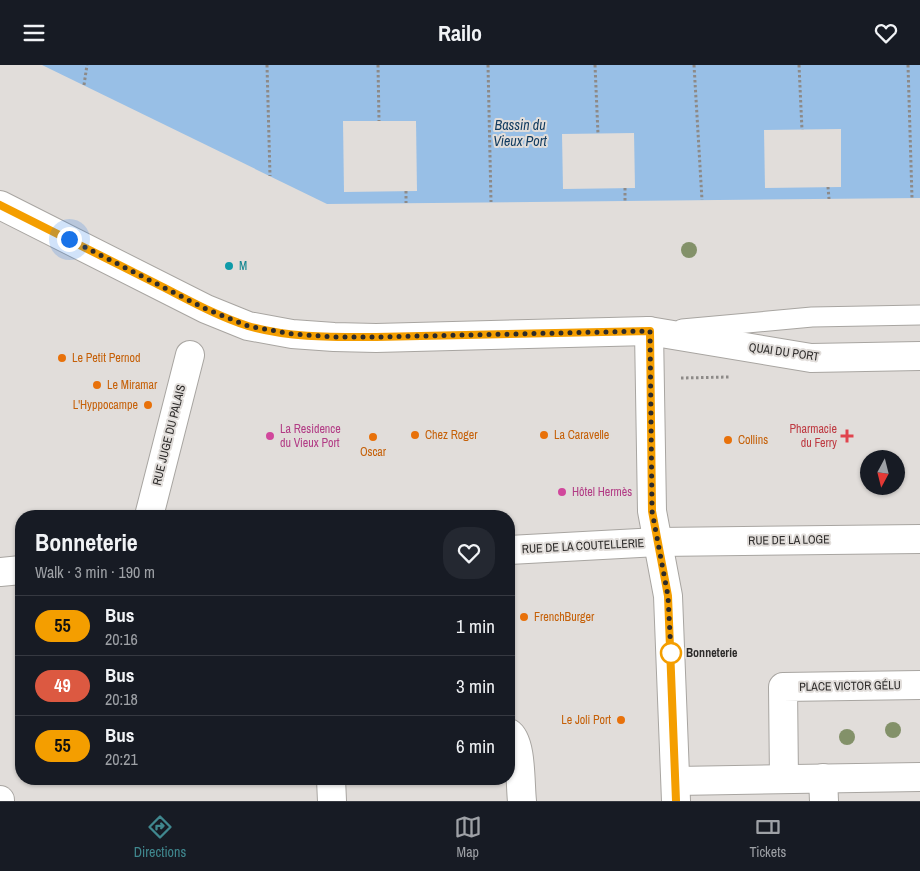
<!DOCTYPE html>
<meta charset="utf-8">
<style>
:root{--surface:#171b24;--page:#242831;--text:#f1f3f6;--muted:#9ea1a6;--line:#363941;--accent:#40888f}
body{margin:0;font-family:"Archivo Narrow",sans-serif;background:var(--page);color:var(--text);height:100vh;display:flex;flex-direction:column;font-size:19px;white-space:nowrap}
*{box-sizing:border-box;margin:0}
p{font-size:16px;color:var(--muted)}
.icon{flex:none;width:28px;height:28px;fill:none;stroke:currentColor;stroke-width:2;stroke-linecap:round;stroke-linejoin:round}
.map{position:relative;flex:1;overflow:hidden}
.drawer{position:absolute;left:15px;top:445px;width:500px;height:275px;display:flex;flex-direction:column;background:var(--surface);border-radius:20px;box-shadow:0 1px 4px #0004}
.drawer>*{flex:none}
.badge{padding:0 10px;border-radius:16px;font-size:18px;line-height:32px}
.needle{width:32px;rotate:187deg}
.tools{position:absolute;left:860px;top:385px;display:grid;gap:10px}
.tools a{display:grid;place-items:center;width:45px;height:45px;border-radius:50%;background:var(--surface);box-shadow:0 1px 4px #0004;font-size:25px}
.you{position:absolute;width:25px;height:25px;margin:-12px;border:4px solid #fff;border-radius:50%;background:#1a73e8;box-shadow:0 0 0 8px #1a73e833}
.map>.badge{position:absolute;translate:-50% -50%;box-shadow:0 0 0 2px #fff}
.round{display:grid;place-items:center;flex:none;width:52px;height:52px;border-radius:20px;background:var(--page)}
.summary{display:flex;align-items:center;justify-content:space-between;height:85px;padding:0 20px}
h1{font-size:24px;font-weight:800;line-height:38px}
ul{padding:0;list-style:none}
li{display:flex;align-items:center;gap:15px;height:60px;padding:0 20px;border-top:1px solid var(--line)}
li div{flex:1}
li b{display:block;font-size:19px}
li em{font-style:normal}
li .badge{min-width:55px;font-weight:700;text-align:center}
header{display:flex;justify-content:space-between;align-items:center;height:65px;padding:0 20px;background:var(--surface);font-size:22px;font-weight:800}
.dock{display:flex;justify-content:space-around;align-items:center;height:70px;border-top:1px solid var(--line);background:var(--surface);font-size:14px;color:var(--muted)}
.dock a{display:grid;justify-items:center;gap:2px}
.dock .selected{color:var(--accent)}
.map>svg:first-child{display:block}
.water{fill:#98bfe6}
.pier{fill:#e1ddda}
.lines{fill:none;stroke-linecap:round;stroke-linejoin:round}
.lane-casing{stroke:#a8a5a1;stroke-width:21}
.street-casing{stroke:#a8a5a1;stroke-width:30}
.secondary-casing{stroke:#a8a5a1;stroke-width:30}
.path{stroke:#8d8a88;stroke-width:3;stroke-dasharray:2.5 2.5;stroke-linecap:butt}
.lane{stroke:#fff;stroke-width:19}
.street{stroke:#fff;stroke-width:28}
.secondary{stroke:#fff;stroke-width:28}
.tree{fill:#839169}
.line-casing{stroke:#fff;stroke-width:11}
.line{stroke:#f49e00;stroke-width:8}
.walk{stroke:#2d2b2a;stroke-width:5;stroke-dasharray:0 9}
.culture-dot{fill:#0f9aa8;stroke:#e1ddda;stroke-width:2}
.food-dot{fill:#e8710a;stroke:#e1ddda;stroke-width:2}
.hotel-dot{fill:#d1479c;stroke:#e1ddda;stroke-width:2}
.health-dot{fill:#e0444e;stroke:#e1ddda;stroke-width:2}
.stop-dot{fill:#fff;stroke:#f49e00;stroke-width:2.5}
.labels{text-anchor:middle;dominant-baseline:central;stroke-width:4;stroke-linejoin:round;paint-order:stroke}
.culture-label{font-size:12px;fill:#0d838f;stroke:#e1ddda;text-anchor:start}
.street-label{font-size:12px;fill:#2d2b2a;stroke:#e1ddda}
.food-label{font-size:12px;fill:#c56008;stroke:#e1ddda;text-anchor:start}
.hotel-label{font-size:12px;fill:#b23c85;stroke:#e1ddda;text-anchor:start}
.health-label{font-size:12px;fill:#be3a42;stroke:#e1ddda;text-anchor:end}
.stop-label{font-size:12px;font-weight:bold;fill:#2d2b2a;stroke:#e1ddda;text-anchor:start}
.water-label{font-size:14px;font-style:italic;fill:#0f3a5f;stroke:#e1ddda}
</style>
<header><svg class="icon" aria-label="menu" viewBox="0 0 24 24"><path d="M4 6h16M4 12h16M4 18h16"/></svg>Railo<svg class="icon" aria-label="heart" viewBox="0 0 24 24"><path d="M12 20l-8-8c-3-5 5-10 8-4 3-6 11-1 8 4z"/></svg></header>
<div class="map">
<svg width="920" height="736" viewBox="0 0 920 736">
<rect width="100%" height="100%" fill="#e1ddda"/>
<path class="water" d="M42 0H920V133L327 139Z"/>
<g class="pier">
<path d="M343 56H416L417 126 344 127Z"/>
<path d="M841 64V122L765 123 764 65Z"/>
<path d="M634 68 635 123 563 124 562 69Z"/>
</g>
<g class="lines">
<g class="lane-casing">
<path id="lane" d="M682 264 812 252 920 250"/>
</g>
<g class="street-casing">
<g id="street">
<path d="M0 140 206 244 248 261 292 269 334 272 376 273 649 266 811 293 920 291"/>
<path d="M649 266 652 446 668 531 676 736"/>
<path d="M149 451 190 290"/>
<path d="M509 485 658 477 920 474"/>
<path d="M0 507 21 505"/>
<path d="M509 668C522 676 520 720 522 736"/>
<path d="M823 713 824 736"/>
<path d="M331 714 332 736"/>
<path d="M784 714 783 622 920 620"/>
<path d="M676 716 920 712"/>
</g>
</g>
<g class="secondary-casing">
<path id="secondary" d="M0 735V736"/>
</g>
<g class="path">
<path d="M267 0 270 111"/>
<path d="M378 0 379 56"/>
<path d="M488 0 491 137"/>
<path d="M595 0 598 69"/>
<path d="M694 0 702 135"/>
<path d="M799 0 802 65"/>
<path d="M908 0 912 133"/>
<path d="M84 20 87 0"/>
<path d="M828 122 829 134"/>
<path d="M625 123V136"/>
<path d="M406 126V138"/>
<path d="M681 313 729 312"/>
</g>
<use href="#lane" class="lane"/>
<use href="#street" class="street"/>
<use href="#secondary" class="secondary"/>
</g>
<g class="tree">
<circle cx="689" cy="185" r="8"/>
<circle cx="893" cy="665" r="8"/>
<circle cx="847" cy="672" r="8"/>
</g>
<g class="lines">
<g class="line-casing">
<path id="line" d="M0 140C52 166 104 192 155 218 185 233 216 251 248 261 289 273 334 272 376 272L650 266 652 446 668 531 676 736"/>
</g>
<use href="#line" class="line"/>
<path class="walk" d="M69 174 206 244 248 261 292 269 334 272H376L650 266 652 446 668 531 671 588"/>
</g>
<circle class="culture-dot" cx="229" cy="201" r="5"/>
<g class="food-dot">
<circle cx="62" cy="293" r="5"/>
<circle cx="97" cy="320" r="5"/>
<circle cx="148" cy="340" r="5"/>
<circle cx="415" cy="370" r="5"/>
<circle cx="544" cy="370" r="5"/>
<circle cx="373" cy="372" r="5"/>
<circle cx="728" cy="375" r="5"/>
<circle cx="524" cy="552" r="5"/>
<circle cx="621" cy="655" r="5"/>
</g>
<g class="hotel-dot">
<circle cx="270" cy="371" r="5"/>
<circle cx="562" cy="427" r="5"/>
</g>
<path class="health-dot" d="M844.5 363.5h5v5h5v5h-5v5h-5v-5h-5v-5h5z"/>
<circle class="stop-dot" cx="671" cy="588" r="10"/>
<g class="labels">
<g class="culture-label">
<text x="239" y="201">M</text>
</g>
<g class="street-label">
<text transform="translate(784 287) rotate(8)">QUAI DU PORT</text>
<text transform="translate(169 370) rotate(-76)">RUE JUGE DU PALAIS</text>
<text transform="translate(789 475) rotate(-1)">RUE DE LA LOGE</text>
<text transform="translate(583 481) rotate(-3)">RUE DE LA COUTELLERIE</text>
<text transform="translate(850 621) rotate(-1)">PLACE VICTOR GÉLU</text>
</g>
<g class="food-label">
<text x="72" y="293">Le Petit Pernod</text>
<text x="107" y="320">Le Miramar</text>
<text x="138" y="340" text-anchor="end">L'Hyppocampe</text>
<text x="425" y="370">Chez Roger</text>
<text x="554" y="370">La Caravelle</text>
<text x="738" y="375">Collins</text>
<text x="373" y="387" text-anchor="middle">Oscar</text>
<text x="534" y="552">FrenchBurger</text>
<text x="611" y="655" text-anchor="end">Le Joli Port</text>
</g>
<g class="hotel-label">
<text x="280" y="364">La Residence<tspan x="280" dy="14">du Vieux Port</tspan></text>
<text x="572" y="427">Hôtel Hermès</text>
</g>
<g class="health-label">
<text x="837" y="364">Pharmacie<tspan x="837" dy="14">du Ferry</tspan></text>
</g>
<g class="stop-label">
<text x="686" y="588">Bonneterie</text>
</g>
<g class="water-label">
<text x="520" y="60">Bassin du<tspan x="520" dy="16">Vieux Port</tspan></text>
</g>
</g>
</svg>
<div class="tools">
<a><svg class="needle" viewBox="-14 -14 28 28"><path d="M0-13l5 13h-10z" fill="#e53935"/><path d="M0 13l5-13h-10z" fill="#9ea1a6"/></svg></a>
</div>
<div class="you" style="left:69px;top:174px"></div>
<section class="drawer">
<div class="summary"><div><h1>Bonneterie</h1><p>Walk · 3 min · 190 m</p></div><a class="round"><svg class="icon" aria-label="heart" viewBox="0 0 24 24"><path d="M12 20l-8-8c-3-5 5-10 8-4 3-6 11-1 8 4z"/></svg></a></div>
<ul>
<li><span class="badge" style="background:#f49e00;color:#111">55</span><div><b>Bus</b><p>20:16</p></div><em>1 min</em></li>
<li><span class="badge" style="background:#dc5941;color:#fff">49</span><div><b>Bus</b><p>20:18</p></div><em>3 min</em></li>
<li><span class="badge" style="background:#f49e00;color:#111">55</span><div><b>Bus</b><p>20:21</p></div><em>6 min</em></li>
</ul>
</section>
</div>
<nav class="dock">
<a class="selected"><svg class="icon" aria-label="directions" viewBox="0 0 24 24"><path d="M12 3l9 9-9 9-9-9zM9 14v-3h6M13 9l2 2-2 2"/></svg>Directions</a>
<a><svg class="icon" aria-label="map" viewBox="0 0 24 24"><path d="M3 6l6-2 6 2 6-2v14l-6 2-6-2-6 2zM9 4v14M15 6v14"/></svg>Map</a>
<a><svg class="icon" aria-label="tickets" viewBox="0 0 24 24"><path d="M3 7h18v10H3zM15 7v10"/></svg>Tickets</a>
</nav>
